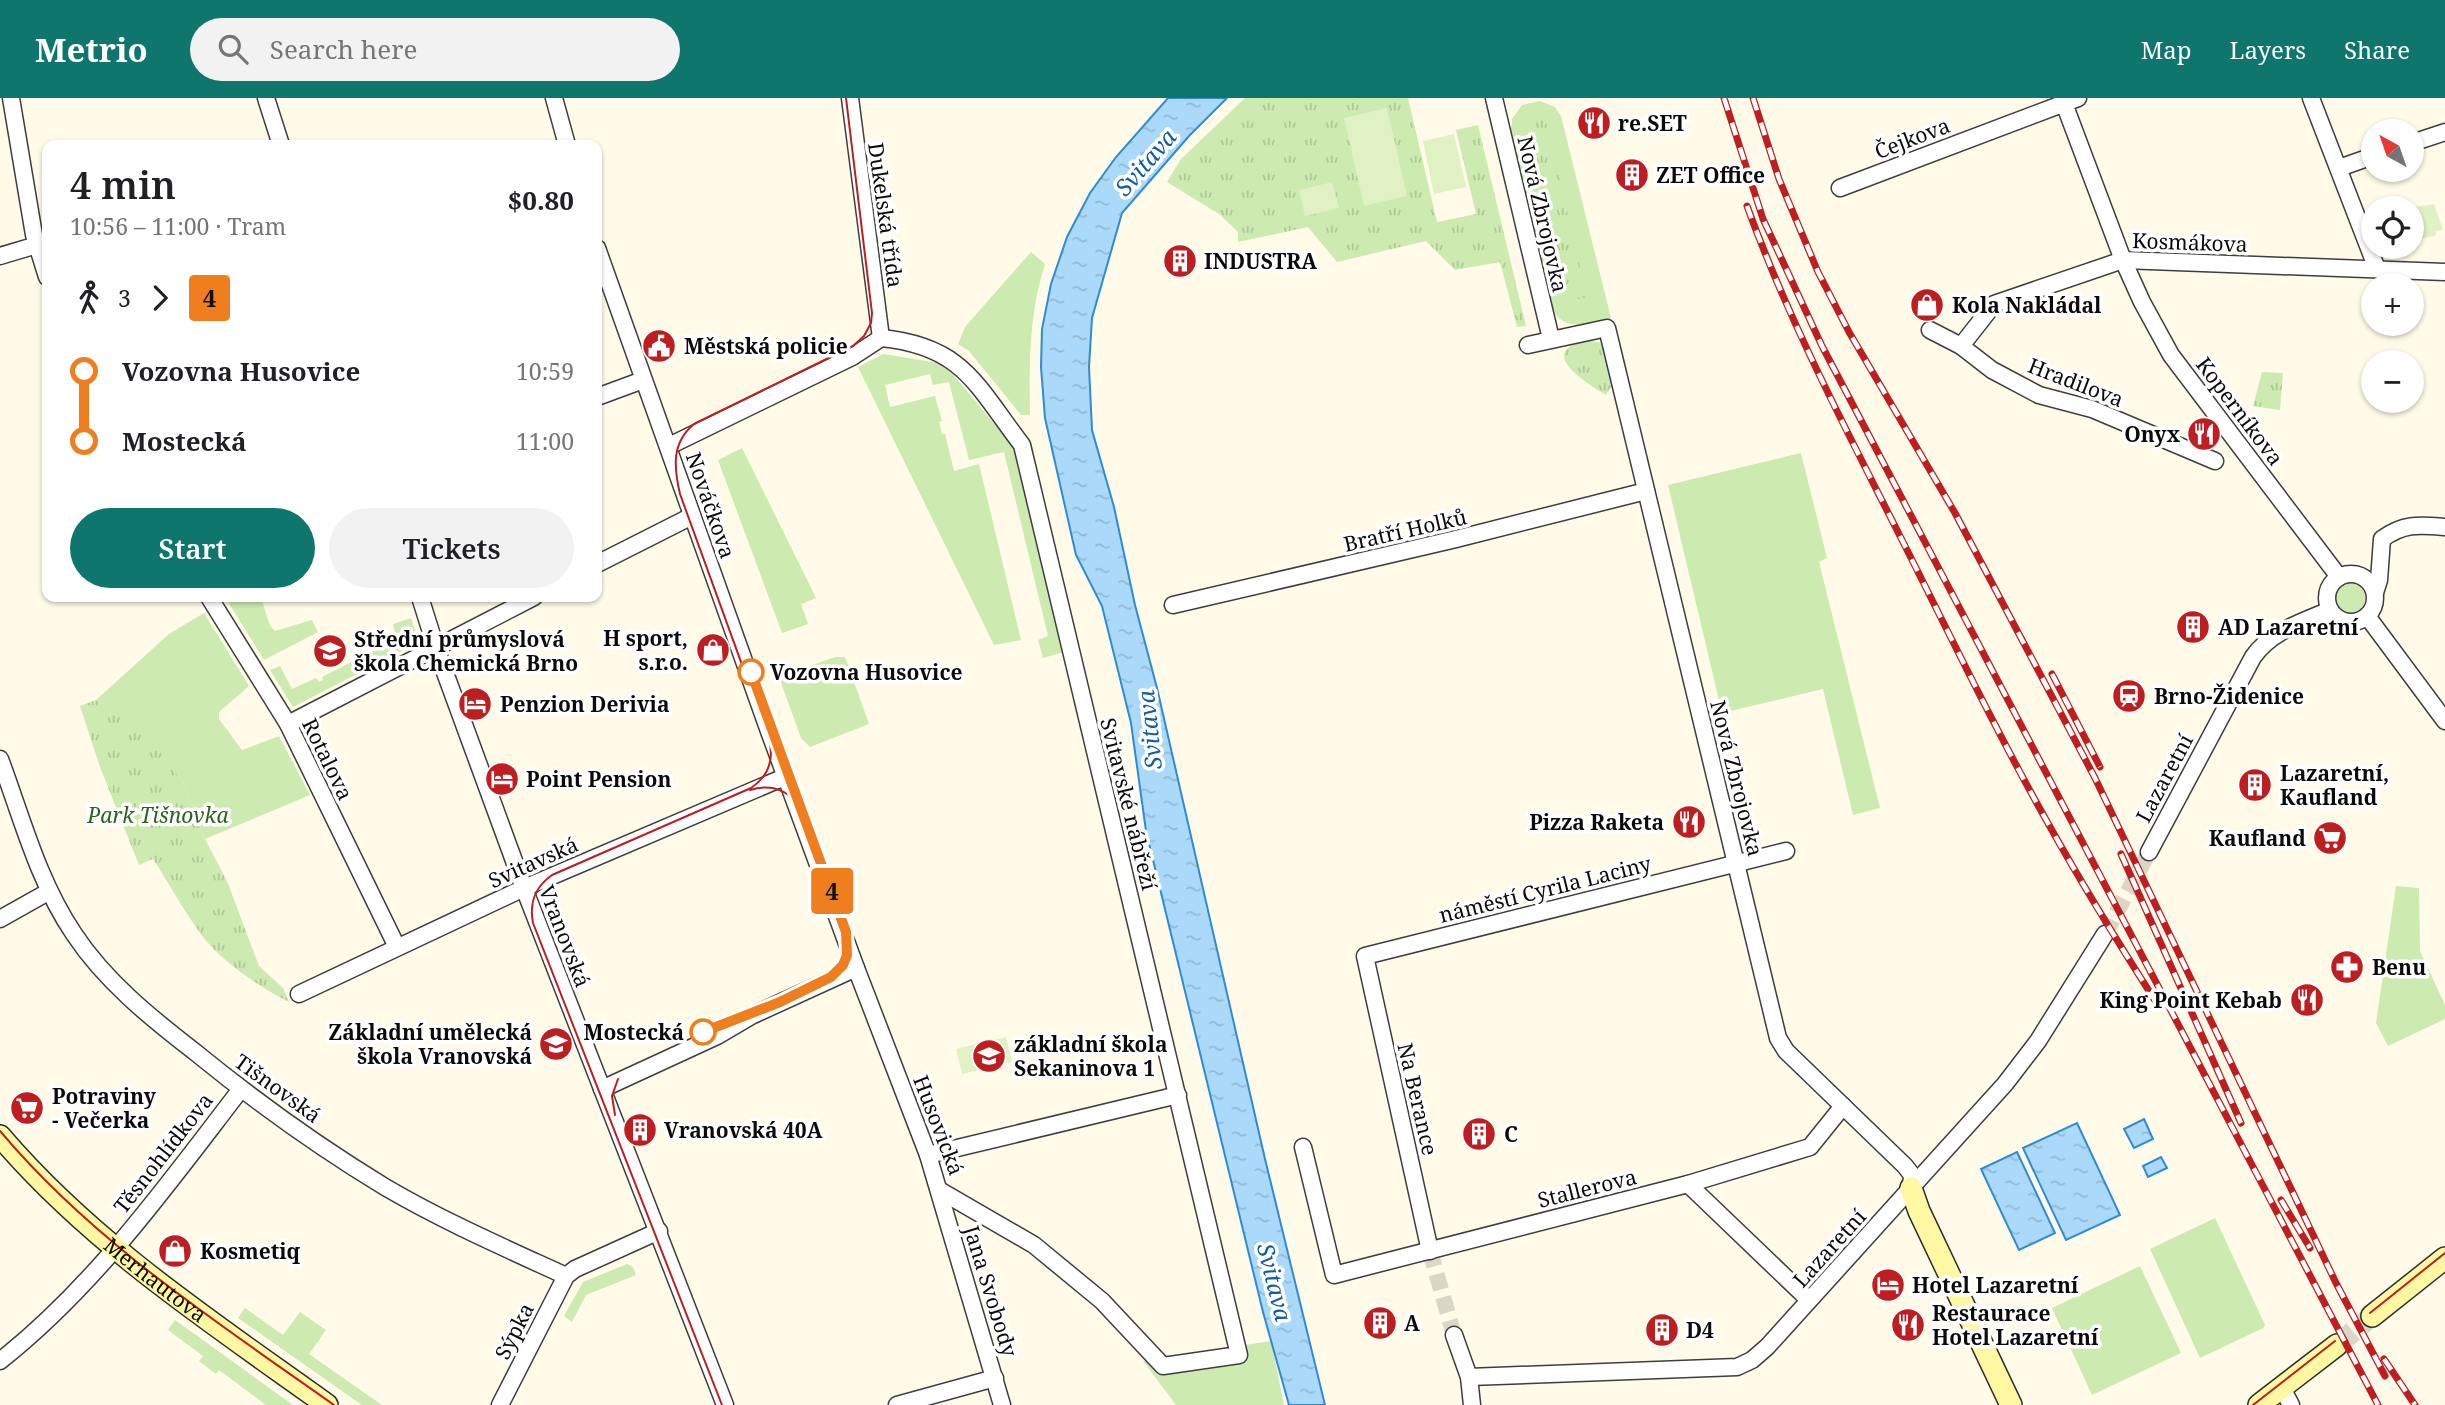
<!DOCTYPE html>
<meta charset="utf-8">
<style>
:root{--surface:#fff;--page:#f2f2f2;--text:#202124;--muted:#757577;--accent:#0f766e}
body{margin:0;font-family:"Noto Serif",serif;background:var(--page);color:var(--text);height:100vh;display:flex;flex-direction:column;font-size:26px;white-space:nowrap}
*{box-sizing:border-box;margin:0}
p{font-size:23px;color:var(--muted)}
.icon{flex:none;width:38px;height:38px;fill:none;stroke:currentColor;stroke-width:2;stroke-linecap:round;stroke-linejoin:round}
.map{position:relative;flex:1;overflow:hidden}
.sheet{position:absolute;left:42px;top:42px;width:560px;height:462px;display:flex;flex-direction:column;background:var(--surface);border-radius:14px;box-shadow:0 2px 5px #0004}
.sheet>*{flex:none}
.badge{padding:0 14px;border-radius:5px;font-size:24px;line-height:46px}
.needle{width:46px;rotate:320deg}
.fabs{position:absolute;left:2361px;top:21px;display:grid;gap:14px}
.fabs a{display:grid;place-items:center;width:63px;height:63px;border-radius:50%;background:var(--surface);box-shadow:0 2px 5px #0004;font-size:35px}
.map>.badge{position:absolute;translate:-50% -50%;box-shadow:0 0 0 4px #fff}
.legs{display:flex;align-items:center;gap:10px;height:77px;padding:0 28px;font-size:23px}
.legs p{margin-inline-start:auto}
.headline{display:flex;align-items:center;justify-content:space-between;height:119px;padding:0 28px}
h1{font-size:38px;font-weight:600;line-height:52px}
.primary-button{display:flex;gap:14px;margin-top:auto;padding:14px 28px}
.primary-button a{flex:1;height:80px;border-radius:42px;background:var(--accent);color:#fff;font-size:28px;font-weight:600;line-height:80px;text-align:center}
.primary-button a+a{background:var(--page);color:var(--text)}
ul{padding:0 28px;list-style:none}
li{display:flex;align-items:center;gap:24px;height:70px;font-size:26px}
li i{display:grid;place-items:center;width:10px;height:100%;margin:0 9px;background:currentColor}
li i::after{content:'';width:18px;height:18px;margin:-9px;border:5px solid;border-radius:50%;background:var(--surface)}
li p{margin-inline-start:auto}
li:first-child i{background:linear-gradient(#0000 50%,currentColor 0)}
li:last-child i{background:linear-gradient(currentColor 50%,#0000 0)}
header{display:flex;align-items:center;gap:42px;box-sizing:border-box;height:98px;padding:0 35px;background:var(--accent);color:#fff}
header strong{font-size:33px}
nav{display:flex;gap:38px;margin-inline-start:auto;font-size:24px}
.search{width:490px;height:63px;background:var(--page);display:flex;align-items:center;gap:18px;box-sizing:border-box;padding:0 24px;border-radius:38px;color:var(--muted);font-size:26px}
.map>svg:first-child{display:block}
.grass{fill:#cdeab1}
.park{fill:url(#park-tufts)}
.pitch{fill:#e0f1c3}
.water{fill:url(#water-ripples);stroke:#2f8cd2;stroke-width:2}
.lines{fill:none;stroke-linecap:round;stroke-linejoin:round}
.street-tunnel{stroke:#dad7c7;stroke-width:16;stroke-dasharray:16 8;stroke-linecap:butt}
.secondary-tunnel{stroke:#dad7c7;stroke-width:21;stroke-dasharray:21 10;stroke-linecap:butt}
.street-casing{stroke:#3e3e3e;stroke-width:19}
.secondary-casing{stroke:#2d2d2d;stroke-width:24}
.street{stroke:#fff;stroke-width:16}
.secondary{stroke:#fff8a3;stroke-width:21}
.tram{stroke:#bf1e21;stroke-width:2}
.rail-casing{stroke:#bf1e21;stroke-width:7}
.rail{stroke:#fff;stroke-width:4.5;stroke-dasharray:13;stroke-linecap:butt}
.line-1-casing{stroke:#fff;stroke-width:16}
.line-1{stroke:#ee7e1e;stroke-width:10}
.stop-1-dot{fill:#fff;stroke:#ee7e1e;stroke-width:3.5}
.labels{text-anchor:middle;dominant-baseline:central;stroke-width:7;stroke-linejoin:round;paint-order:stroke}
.poi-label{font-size:21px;font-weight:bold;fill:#0b0b0b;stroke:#fff;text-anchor:start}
.street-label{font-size:21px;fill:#0b0b0b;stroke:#fff}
.stop-label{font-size:21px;font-weight:bold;fill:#0b0b0b;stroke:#fff;text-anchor:start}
.park-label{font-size:21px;font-style:italic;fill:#276419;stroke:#fff}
.water-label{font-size:23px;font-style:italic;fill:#105da0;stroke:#fff}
</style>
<header>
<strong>Metrio</strong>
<div class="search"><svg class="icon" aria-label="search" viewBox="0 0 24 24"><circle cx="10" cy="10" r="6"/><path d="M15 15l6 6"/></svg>Search here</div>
<nav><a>Map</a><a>Layers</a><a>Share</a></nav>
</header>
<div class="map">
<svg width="2445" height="1307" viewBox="0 0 2445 1307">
<defs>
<pattern id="park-tufts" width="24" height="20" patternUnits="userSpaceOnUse" patternTransform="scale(1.75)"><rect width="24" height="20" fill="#cdeab1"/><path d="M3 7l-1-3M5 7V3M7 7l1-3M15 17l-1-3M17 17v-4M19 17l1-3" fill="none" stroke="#afc797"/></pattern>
<pattern id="water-ripples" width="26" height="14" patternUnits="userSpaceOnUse" patternTransform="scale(1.75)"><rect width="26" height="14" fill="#abd9f9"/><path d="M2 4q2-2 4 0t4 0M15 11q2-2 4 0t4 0" fill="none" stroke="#92b9d4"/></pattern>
</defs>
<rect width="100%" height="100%" fill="#fffbe8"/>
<g class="grass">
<path d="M1540 3 1555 9 1561 18 1611 220C1588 225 1568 235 1553 213L1508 30 1512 28V21L1522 7Z"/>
<path d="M1031 154 1045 166C1029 215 1029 265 1030 317H1021L969 253 958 246 965 229Z"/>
<path d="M883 256 933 264 948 270 1015 351 1064 554 1043 560 1038 542 1048 538 1004 354 969 362 949 284 933 287 930 276 885 287 890 309 935 298 942 323 939 324 942 336H945L954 373 979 366 1021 542 994 547 858 269Z"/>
<path d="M742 350 816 500 801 506 808 526 782 535 718 362Z"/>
<path d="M1801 355 1827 460 1819 464 1880 710 1853 717 1823 591 1722 615 1668 387Z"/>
<circle cx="2350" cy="500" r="15"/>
<path d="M225 499H261L270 528 275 533 312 522 318 534 264 562Z"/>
<path d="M204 515 249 588 219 614V621L242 652 279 638 310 697 205 741 183 684 148 640 96 602 169 536Z"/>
<path d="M411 520 419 544 293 609 270 572 280 568 292 591 316 580 319 584 323 582 322 579 396 541 393 526Z"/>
<path d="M835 559H845L869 626 810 649 801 640 779 579Z"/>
<path d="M2396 788 2419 790 2420 853 2445 907V921L2388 948 2376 925Z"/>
<path d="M2215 1120 2265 1227 2263 1230 2200 1260 2150 1151Z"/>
<path d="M627 1166 633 1169 636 1177 586 1197 572 1224 564 1218 583 1184Z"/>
<path d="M2140 1168 2181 1255 2092 1297 2052 1210Z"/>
<path d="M245 1210 283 1237 300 1214 326 1232 309 1256 382 1307H362L238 1220Z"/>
<path d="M175 1222 293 1307H266L219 1272 216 1276 199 1263 203 1258 168 1232Z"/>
<path d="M1271 1243 1284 1307H1176L1143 1263Z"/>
</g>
<g class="park">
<path d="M1245 0H1408L1437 124 1476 116 1456 32 1478 27 1526 228 1517 229 1500 164 1455 172 1426 143 1337 164 1308 129 1238 144V134L1219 116 1167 84 1181 61Z"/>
<path d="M1545 20 1587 199 1567 204 1525 24Z"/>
<path d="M1589 242 1601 245 1609 256 1617 289 1610 290 1606 297C1586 285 1533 252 1589 242Z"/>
<path d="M2262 274 2283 275 2280 312 2253 308Z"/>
<path d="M96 602 149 640 183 684 205 741 227 783 259 868 283 890 289 904C259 889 224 865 203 839 185 815 170 787 153 761L139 767 100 669 80 608Z"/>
</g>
<g class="pitch">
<path d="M1387 10 1407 98 1364 108 1344 20Z"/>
<path d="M1454 36 1466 89 1434 96 1423 43Z"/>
<path d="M1332 84 1339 110 1305 118 1299 92Z"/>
<path d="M2434 106 2443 132 2436 133 2435 138 2412 142V110H2409Z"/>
<path d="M1006 939 1012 964 962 976 956 951Z"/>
</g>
<g class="water">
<path d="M1168 0H1227L1189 38 1122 115 1092 220 1089 269 1092 332 1114 409 1135 507 1157 590 1265 1061 1325 1307H1289L1263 1214 1146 733 1131 625 1102 508 1076 457 1045 320 1041 269 1042 231 1051 186 1067 139 1090 95 1116 59Z"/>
<path d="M2144 1021 2153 1041 2134 1050 2124 1031Z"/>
<path d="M2077 1025 2120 1117 2066 1142 2023 1050Z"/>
<path d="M2017 1054 2055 1135 2019 1152 1981 1071Z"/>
<path d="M2161 1059 2167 1070 2148 1079 2143 1068Z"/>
</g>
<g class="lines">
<g class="street-tunnel">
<path d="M2105 836 2149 754"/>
<path d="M1430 1153 1454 1237"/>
</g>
<path class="secondary-tunnel" d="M2337 1247 2372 1218"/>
<g class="street-casing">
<g id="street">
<path d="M11 0 34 137 47 179"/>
<path d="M266 0 281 47"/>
<path d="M554 0 567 47"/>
<path d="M850 0 881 240"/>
<path d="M1494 0 1551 241"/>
<path d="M2062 0 2123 162 2142 204 2171 257 2339 479"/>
<path d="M2311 0 2377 171"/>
<path d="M2412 45 2445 34"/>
<path d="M2339 70 2373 58"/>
<path d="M1840 90 2078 0"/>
<path d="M597 150 770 636 856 870 928 1057 1002 1307"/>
<path d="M0 158 37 147"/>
<path d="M1930 232 1961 248 1992 272 2039 297 2092 311 2215 363"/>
<path d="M881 240C963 248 976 287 1022 347L1239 1257 1163 1268 1102 1203 1034 1147 939 1092"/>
<path d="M1528 247 1607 230 1778 940 1786 953 1905 1068 1912 1077 1911 1090"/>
<path d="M1961 248 1994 206 2123 162 2445 174"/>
<path d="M597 299 643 282"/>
<path d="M669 348 852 259 881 240"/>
<path d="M597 466 692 418"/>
<circle cx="2351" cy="500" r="24"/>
<path d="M2375 495 2379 482 2382 441C2404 425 2419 427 2445 429"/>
<path d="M209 499 288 626 397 849"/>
<path d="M420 499 436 550 524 790 725 1307"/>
<path d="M1173 507 1456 441 1646 393"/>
<path d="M2367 518 2445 623"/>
<path d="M288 626 534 499"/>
<path d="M0 661C22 720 38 783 74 836 105 883 151 920 195 954 255 1003 319 1049 385 1089 443 1123 505 1150 566 1178"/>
<path d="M2149 754 2253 559C2271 533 2302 524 2330 512"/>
<path d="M0 821 48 794"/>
<path d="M299 896 524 790 787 678"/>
<path d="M602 991 717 938 751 918 856 870"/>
<path d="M1303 1049 1334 1177 1688 1086 1809 1202"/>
<path d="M928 1057 1178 997"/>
<path d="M1688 1086 1810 1049 1843 1008"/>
<path d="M1430 1153 1365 858 1786 753"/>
<path d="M1454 1237 1469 1279 1472 1307"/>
<path d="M0 1263C96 1187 167 1087 241 991"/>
<path d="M1469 1279 1737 1269 1752 1262 1767 1249 2005 986 2038 943 2105 836"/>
<path d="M2282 1290 2291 1307"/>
<path d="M500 1307 566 1178 575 1171 659 1133"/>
<path d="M897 1307 995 1280"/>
</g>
</g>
<g class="secondary-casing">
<g id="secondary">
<path id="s1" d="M0 1038C93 1147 213 1225 327 1307"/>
<path d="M1911 1090 1919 1113 2011 1307"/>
<path d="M2372 1218 2445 1160"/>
<path d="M2259 1307 2337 1247"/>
</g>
</g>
<use href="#street" class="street"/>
<use href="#secondary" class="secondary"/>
<g class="tram">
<path d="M750 692C769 686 786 691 799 707"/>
<path d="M731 922C757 913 825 891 840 871 849 860 850 846 846 834L775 640"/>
<path d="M615 1017 612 998 618 981"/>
<path d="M0 1033C93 1144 217 1224 334 1307"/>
<path d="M2370 1215 2445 1155"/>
<path d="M722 1307 533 825C529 804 535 789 552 777L751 690C769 678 774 661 769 641L680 396C674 370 671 345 694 326L853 248 864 238 871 225 872 215 846 0"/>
<path d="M2253 1307 2335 1243"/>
</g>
<g class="rail-casing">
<g id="rail">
<path d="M1724 0 1763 121 1822 248 2378 1307"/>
<path d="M1753 0 1779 81 1818 174 1849 234 1955 415 2095 680 2336 1185 2385 1278"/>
<path d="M1747 108C1789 224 1848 335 1903 444 1951 539 1997 635 2049 727 2083 788 2119 846 2156 904"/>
<path d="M2052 576 2100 669"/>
<path d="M2121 756 2241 1025"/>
<path d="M2281 1102 2310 1150"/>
<path d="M2384 1261 2415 1307"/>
</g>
</g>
<use href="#rail" class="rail"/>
</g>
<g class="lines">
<g class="line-1-casing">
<path id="line-1" d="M703 934 780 904 831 879 843 867 847 857 846 834 751 574"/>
</g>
<use href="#line-1" class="line-1"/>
</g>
<defs>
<g id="restaurant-disc" transform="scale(1.75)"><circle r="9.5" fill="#bf1e21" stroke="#fff"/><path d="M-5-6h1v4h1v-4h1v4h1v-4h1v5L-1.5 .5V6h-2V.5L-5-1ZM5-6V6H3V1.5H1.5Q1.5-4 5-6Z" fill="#fff"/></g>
<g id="building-disc" transform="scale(1.75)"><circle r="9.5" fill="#bf1e21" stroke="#fff"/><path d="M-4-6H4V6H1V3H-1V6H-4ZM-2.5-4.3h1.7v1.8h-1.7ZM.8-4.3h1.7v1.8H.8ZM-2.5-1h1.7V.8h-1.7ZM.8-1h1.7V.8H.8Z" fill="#fff"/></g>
<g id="shop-disc" transform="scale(1.75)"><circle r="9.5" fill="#bf1e21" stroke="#fff"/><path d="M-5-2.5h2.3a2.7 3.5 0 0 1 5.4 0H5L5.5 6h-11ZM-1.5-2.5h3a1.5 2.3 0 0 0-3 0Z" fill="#fff"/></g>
<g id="civic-disc" transform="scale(1.75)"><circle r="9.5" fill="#bf1e21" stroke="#fff"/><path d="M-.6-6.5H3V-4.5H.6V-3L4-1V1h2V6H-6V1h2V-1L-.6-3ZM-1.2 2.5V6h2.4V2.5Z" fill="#fff"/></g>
<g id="school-disc" transform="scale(1.75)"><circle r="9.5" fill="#bf1e21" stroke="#fff"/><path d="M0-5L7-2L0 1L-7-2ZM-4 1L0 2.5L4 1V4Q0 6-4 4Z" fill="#fff"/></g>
<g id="station-disc" transform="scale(1.75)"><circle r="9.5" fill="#bf1e21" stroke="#fff"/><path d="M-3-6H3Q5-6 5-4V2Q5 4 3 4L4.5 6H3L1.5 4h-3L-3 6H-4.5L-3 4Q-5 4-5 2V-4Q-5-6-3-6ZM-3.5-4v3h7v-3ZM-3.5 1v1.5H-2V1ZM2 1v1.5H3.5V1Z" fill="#fff"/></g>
<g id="hotel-disc" transform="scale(1.75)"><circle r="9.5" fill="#bf1e21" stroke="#fff"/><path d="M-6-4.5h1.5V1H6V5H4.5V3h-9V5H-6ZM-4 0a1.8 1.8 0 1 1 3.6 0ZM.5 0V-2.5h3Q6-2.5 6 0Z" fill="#fff"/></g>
<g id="supermarket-disc" transform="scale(1.75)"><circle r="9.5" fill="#bf1e21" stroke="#fff"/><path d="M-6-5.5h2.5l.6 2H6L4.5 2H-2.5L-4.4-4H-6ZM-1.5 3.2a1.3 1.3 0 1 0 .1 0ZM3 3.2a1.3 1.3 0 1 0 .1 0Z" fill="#fff"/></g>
<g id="pharmacy-disc" transform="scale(1.75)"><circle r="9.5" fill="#bf1e21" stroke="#fff"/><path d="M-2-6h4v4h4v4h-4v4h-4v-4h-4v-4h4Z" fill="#fff"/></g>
</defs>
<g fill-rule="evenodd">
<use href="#restaurant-disc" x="1594" y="25"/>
<use href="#building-disc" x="1632" y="77"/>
<use href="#building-disc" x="1180" y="163"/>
<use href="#shop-disc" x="1927" y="207"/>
<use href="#civic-disc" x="659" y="248"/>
<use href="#restaurant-disc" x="2204" y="336"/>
<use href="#building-disc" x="2193" y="529"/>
<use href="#shop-disc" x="713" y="552"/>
<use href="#school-disc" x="330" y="553"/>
<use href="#station-disc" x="2129" y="598"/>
<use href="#hotel-disc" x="475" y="606"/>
<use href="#hotel-disc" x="502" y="681"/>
<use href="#building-disc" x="2255" y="687"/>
<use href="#restaurant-disc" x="1689" y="724"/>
<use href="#supermarket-disc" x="2330" y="740"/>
<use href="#pharmacy-disc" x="2347" y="869"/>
<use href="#restaurant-disc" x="2307" y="902"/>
<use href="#school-disc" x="556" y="946"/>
<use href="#school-disc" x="989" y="958"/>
<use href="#supermarket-disc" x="27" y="1010"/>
<use href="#building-disc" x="640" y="1032"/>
<use href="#building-disc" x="1479" y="1036"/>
<use href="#shop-disc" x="175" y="1153"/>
<use href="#hotel-disc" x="1888" y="1187"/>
<use href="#building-disc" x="1380" y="1225"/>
<use href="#restaurant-disc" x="1908" y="1227"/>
<use href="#building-disc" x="1662" y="1232"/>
</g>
<g class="stop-1-dot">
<circle cx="751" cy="574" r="12"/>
<circle cx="703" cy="934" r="12"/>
</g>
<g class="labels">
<g class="poi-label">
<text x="1618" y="25">re.SET</text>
<text x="1656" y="77">ZET Office</text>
<text x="1204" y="163">INDUSTRA</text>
<text x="1952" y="207">Kola Nakládal</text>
<text x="684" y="248">Městská policie</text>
<text x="2180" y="336" text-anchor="end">Onyx</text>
<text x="2218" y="529">AD Lazaretní</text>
<text x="688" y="540" text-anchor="end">H sport,<tspan x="688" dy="24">s.r.o.</tspan></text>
<text x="354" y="541">Střední průmyslová<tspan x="354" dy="24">škola Chemická Brno</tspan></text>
<text x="2154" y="598">Brno-Židenice</text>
<text x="500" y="606">Penzion Derivia</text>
<text x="2280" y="675">Lazaretní,<tspan x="2280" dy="24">Kaufland</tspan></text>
<text x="526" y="681">Point Pension</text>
<text x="1664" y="724" text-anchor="end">Pizza Raketa</text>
<text x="2306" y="740" text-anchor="end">Kaufland</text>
<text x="2372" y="869">Benu</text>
<text x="2282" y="902" text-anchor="end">King Point Kebab</text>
<text x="532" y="934" text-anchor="end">Základní umělecká<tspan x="532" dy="24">škola Vranovská</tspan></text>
<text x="1014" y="946">základní škola<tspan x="1014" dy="24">Sekaninova 1</tspan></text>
<text x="52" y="998">Potraviny<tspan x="52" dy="24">- Večerka</tspan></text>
<text x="664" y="1032">Vranovská 40A</text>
<text x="1504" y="1036">C</text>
<text x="200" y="1153">Kosmetiq</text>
<text x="1912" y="1187">Hotel Lazaretní</text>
<text x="1932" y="1215">Restaurace<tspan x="1932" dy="24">Hotel Lazaretní</tspan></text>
<text x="1404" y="1225">A</text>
<text x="1686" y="1232">D4</text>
</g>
<g class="street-label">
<text transform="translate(1912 40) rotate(-21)">Čejkova</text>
<text transform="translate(1543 116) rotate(77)">Nová Zbrojovka</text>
<text transform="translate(886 117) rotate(82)">Dukelská třída</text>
<text transform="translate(2190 144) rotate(2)">Kosmákova</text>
<text transform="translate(2076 284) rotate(21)">Hradilova</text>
<text transform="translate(2240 313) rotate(53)">Koperníkova</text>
<text transform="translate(711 407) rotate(71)">Nováčkova</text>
<text transform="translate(1405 432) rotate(-13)">Bratří Holků</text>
<text transform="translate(328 661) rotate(64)">Rotalova</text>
<text transform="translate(1737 680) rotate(76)">Nová Zbrojovka</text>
<text transform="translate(2164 680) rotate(-62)">Lazaretní</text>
<text transform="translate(1129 706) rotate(76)">Svitavské nábřeží</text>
<text transform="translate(533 764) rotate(-24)">Svitavská</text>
<text transform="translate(1545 791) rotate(-14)">náměstí Cyrila Laciny</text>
<text transform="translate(565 838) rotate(69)">Vranovská</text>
<text transform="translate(278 990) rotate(36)">Tišnovská</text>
<text transform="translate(1418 1001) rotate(77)">Na Berance</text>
<text transform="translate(939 1027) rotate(69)">Husovická</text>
<text transform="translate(163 1055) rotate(-52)">Těsnohlídkova</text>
<text transform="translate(1587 1090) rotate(-14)">Stallerova</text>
<text transform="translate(1829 1150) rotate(-48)">Lazaretní</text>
<text stroke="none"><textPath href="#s1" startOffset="212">Merhautova</textPath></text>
<text transform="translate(991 1193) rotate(73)">Jana Svobody</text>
<text transform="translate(514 1233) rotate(-63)">Sýpka</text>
</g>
<g class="stop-label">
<text x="770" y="574">Vozovna Husovice</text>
<text x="684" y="934" text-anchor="end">Mostecká</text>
</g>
<g class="park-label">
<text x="158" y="717">Park Tišnovka</text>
</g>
<g class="water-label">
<text transform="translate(1145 64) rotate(-49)">Svitava</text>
<text transform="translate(1149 632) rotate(-96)">Svitava</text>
<text transform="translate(1275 1184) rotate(76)">Svitava</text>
</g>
</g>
</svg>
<div class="fabs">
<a><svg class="needle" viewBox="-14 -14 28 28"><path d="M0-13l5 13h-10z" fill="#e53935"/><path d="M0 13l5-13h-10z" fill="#757577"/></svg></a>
<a><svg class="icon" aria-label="locate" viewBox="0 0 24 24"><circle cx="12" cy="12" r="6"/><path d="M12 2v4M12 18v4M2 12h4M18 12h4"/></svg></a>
<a>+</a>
<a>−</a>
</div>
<b class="badge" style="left:832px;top:793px;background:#ee7e1e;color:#111">4</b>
<section class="sheet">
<div class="headline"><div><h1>4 min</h1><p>10:56 – 11:00 · Tram</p></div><b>$0.80</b></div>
<div class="legs"><svg class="icon" aria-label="walk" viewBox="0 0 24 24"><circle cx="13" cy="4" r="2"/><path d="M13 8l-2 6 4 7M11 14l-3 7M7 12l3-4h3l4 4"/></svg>3<svg class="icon" aria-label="forward" viewBox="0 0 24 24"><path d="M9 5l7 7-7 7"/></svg><b class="badge" style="background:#ee7e1e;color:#111">4</b></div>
<ul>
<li><i style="color:#ee7e1e"></i><b>Vozovna Husovice</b><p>10:59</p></li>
<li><i style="color:#ee7e1e"></i><b>Mostecká</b><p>11:00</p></li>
</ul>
<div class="primary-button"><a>Start</a><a>Tickets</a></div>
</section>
</div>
